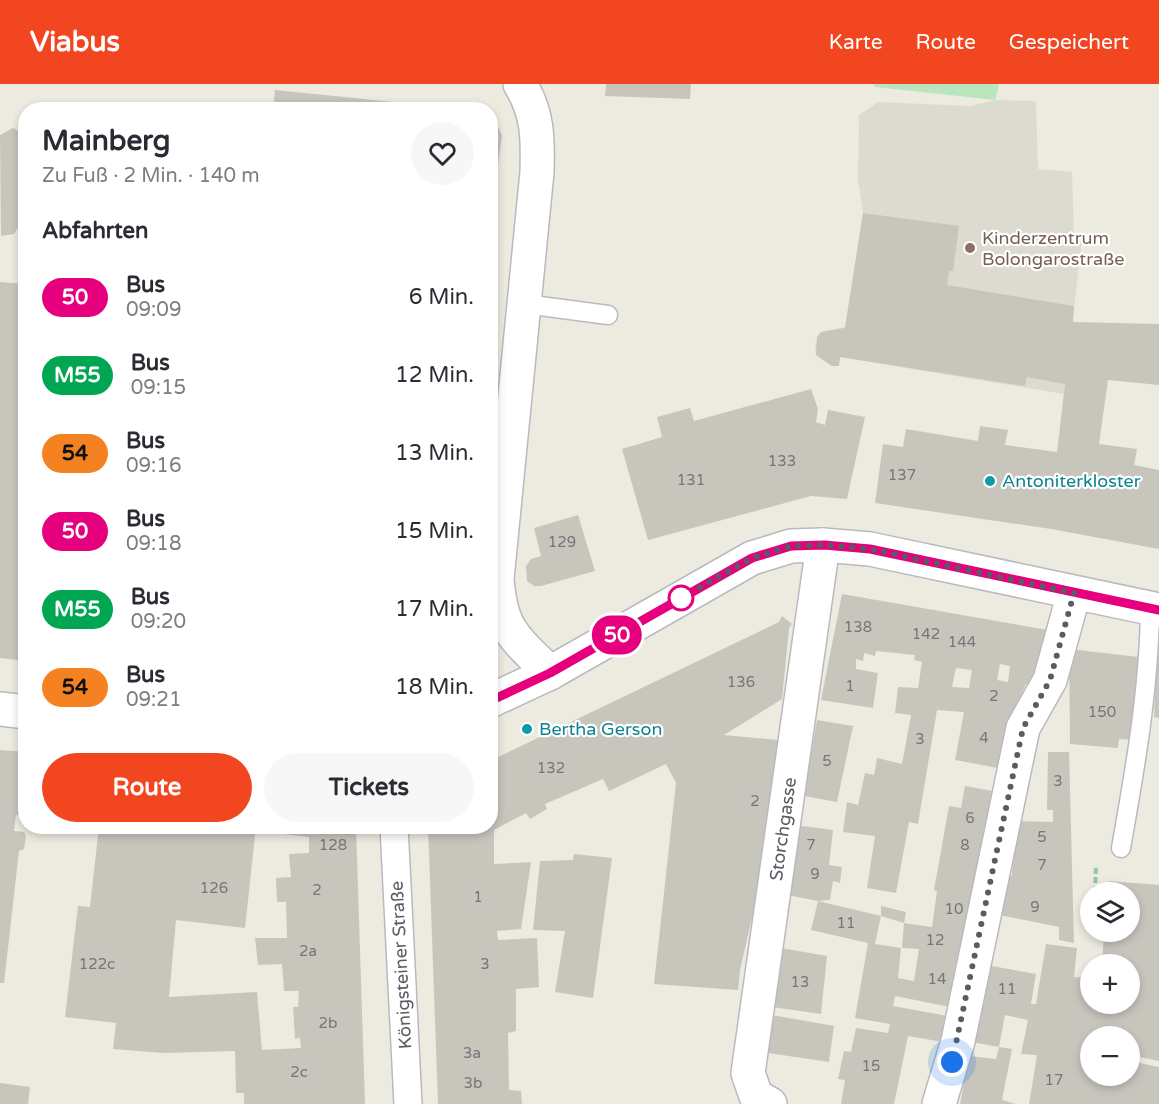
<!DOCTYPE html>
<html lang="de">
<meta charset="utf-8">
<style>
:root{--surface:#fff;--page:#f7f7f7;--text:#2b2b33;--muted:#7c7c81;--accent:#f24621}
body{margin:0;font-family:"Varela Round",sans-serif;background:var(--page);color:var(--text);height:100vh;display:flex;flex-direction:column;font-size:22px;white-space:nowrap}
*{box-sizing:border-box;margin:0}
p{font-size:20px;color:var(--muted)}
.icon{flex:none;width:33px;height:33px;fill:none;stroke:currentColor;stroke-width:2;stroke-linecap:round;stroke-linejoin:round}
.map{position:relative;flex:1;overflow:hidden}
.panel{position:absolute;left:18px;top:18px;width:480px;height:732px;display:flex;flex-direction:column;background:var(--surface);border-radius:24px;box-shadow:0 3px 9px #0003}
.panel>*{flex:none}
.badge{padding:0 12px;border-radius:20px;font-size:21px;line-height:39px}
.fabs{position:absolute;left:1080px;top:798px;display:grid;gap:12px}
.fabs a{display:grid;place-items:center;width:60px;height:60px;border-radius:50%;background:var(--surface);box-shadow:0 3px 9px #0003;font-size:30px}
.you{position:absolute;width:30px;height:30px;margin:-15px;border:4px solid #fff;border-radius:50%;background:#1a73e8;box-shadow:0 0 0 9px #1a73e833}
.map>.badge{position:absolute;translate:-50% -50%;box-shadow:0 0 0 3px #fff}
h2{padding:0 24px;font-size:22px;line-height:54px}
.round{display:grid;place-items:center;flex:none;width:63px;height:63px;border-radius:32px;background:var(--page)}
.head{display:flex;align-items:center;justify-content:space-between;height:102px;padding:0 24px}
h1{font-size:28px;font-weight:700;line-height:45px}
.cta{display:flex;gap:12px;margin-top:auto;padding:12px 24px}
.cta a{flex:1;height:69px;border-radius:36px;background:var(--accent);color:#fff;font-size:24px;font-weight:700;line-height:69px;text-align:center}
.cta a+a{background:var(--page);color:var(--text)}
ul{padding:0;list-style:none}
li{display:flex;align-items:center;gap:18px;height:78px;padding:0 24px}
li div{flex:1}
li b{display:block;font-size:22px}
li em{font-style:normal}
li .badge{min-width:66px;font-weight:700;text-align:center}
header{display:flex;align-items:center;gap:36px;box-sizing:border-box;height:84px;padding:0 30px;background:var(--accent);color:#fff}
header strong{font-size:28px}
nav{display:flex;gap:33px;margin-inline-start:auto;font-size:21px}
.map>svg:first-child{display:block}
.education{fill:#dddbcf}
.green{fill:#bae6bf}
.building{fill:#c8c5bd;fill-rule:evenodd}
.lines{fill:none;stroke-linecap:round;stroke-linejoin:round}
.service-casing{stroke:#b8bac0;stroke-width:21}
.pedestrian-casing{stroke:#b8bac0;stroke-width:30}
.minor-casing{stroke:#b8bac0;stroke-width:36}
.tertiary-casing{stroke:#b8bac0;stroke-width:36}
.path{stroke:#92c5a6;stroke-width:4;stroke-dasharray:6 3;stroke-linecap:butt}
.service{stroke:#fff;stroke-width:18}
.pedestrian{stroke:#fff;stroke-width:27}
.minor{stroke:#fff;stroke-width:33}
.tertiary{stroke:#fff;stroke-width:33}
.line-casing{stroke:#fff;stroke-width:14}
.line{stroke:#e6007e;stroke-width:9}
.walk{stroke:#595c62;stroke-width:6;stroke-dasharray:0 10.8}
.education-dot{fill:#8d6e63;stroke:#fff;stroke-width:2}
.culture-dot{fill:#0f9aa8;stroke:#fff;stroke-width:2}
.stop-dot{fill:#fff;stroke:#e6007e;stroke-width:3}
.labels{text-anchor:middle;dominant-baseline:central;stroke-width:4.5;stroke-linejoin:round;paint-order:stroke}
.number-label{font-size:15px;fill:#757679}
.education-label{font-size:18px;fill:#785e54;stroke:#fff;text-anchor:start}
.culture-label{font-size:18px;fill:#0d838f;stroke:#fff;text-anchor:start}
.street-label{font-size:18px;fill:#595c62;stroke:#fff}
</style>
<header>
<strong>Viabus</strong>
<nav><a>Karte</a><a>Route</a><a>Gespeichert</a></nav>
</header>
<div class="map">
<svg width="1159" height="1020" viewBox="0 0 1159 1020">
<rect width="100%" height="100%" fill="#edebe0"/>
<path class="education" d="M995 16 1036 17 1038 85 1072 88 1074 154 1082 155 1064 310 840 273 832 282 816 271 815 261 821 248 845 243 863 129 858 95 859 31 878 18 970 22Z"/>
<path class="green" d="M873 0H999L995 16 875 3Z"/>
<g class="building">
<path d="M606 0H691L690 15 605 12Z"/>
<path d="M275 6 453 24 452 26H273Z"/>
<path d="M490 33 497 40 502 52 492 124Z"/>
<path d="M13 44 26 51V95L20 140 14 150 1 152 0 51Z"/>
<path d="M863 129 959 142 953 187H949L947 201 1074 222 1073 238 1159 240V301L1108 296 1099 360 1137 365 1134 381 1159 386V465L1051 445 875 419 883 360 903 363 906 345 978 357 980 342 1008 346 1005 361 1057 368 1065 300 1027 293 1025 302 840 273 839 282H832L816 271 817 253 821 248 845 244Z"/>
<path d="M0 198 26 200V577L0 574Z"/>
<path d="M811 305 818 325 816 338 825 341 828 326 865 333 847 415 811 412 648 456 622 365 662 353 657 333 690 324 694 337Z"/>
<path d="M578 431 595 487 541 502H534L527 497 526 482 531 475 541 472 534 444Z"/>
<path d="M842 510 1048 546 1038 602 1026 600 1012 631 1003 685 955 676 964 628 937 626 918 740 909 738 896 809 867 804 875 752 843 748 847 718 858 721 865 689 874 691 877 674 902 680 911 631 895 629 898 603 918 604 922 578 914 576 915 571 876 567 875 572 864 569 863 577 856 575V585L878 589 873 624 821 616ZM1000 580 1010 582 1008 598 997 596ZM956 584 972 586 969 604 952 603Z"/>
<path d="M782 532 792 540 789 544 782 615 724 651 778 656 764 781 740 886 738 906 654 900 676 699 666 680 609 707 603 695 545 720 547 725 530 735 526 729 494 746V780L531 778 521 845 497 847 498 856 537 854 539 903 516 905V947L508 949 509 1006 521 1007 522 1020H438L428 742H490V677L779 538Z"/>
<path d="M1069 565 1139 573 1132 656 1119 655 1118 664 1070 660Z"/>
<path d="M1157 572H1159V634L1154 633Z"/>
<path d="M817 636 853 642 837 718 804 712Z"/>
<path d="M0 666 26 668V732L16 731 14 747 24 748 26 753 24 765 19 767 4 899H0Z"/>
<path d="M1048 668H1069L1074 859 1059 856V843L995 830 1003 791 1012 792 1015 737 1053 738V726H1047Z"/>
<path d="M965 702 998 708 955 924 895 912 893 922 953 933 949 959 908 952 894 1020H841L845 996 838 995 844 967 851 968 856 944 888 949 890 940 855 934 868 859 811 846 818 817 787 811 795 741 833 746 829 781 842 783 840 799 833 797 830 816 818 817 881 832 875 860 901 864 898 894 914 897 919 865 902 864 904 839 932 843 937 807 934 806 949 722 961 724Z"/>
<path d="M99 742H256L245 844 176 836 169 913 257 908 262 966 301 964 300 954 295 955 293 923H298L299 907H284L282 880 258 881 255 854H287L286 818H277L276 794 291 793 289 770 309 769V753L258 747V742H356L365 1020H244V1009H236L235 967 163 969 113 965 116 939 65 933 78 822 90 823Z"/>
<path d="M574 770 612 774 593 914 555 908 565 847 533 846 540 777 573 776Z"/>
<path d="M1109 797 1159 801V977L1130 971V952H1090V992H1130V977L1159 983V1020H1029L1037 971 1021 970 1028 936 1005 931 999 963 971 958 986 881 1036 890 1031 920H1036L1046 860 1077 864 1074 893 1090 894V920H1130V880H1102L1104 848H1130V808H1108Z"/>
<path d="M881 822 906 828 904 839 881 832Z"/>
<path d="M781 864 827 872 821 930 772 923Z"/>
<path d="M772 931 834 942 829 978 768 969Z"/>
<path d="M999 963 1012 965 1002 1016 1016 1020H960L969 972 996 975Z"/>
<path d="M0 999 30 1003 28 1020H0Z"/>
</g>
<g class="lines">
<g class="service-casing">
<g id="service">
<path d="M525 220 608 231"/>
<path d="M1121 764C1135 685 1149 606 1150 525"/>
</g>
</g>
<g class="pedestrian-casing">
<path id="pedestrian" d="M394 742 408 1020"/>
</g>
<g class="minor-casing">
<g id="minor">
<path d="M520 0C538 29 538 54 537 88L497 495C501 547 515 554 550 589"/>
<path d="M770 1020 756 1012 748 989 823 461"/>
<path d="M939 1020 958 957 1023 644 1050 596 1074 509"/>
</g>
</g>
<g class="tertiary-casing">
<g id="tertiary">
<path d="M490 617 550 589 752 474 791 462 823 461 870 465 1159 526"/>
<path d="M0 625 26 628"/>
</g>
</g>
<path class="path" d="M1095 808 1096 782"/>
<use href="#service" class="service"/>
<use href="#pedestrian" class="pedestrian"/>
<use href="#minor" class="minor"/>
<use href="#tertiary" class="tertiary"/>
</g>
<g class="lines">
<g class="line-casing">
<path id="line" d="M490 617 550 589 752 474 791 462 824 461 870 465 1159 526"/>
</g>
<use href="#line" class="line"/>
<path class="walk" d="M681 514 752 474 791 462 824 461 870 465 1074 509 1050 596 1023 644 952 978"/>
</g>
<circle class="education-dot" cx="970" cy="164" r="6"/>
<g class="culture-dot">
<circle cx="990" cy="397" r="6"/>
<circle cx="527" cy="645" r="6"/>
</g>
<circle class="stop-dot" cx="681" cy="514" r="12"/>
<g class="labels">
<g class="number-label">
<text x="782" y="377">133</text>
<text x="902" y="391">137</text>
<text x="691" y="396">131</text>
<text x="562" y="458">129</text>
<text x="858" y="543">138</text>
<text x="926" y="550">142</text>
<text x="962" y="558">144</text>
<text x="741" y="598">136</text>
<text x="850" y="602">1</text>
<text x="994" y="612">2</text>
<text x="1102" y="628">150</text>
<text x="984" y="654">4</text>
<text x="920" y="655">3</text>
<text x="827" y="677">5</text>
<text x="551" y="684">132</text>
<text x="1058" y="697">3</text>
<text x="755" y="717">2</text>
<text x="970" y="734">6</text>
<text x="1042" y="753">5</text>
<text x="333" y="761">128</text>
<text x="811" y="761">7</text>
<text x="965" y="761">8</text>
<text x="1042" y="781">7</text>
<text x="815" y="790">9</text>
<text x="214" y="804">126</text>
<text x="317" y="806">2</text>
<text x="478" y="813">1</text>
<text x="1035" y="823">9</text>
<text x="954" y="825">10</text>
<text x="846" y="839">11</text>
<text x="935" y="856">12</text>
<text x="308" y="867">2a</text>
<text x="97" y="880">122c</text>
<text x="485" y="880">3</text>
<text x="937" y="895">14</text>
<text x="800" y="898">13</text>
<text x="1007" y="905">11</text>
<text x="328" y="939">2b</text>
<text x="472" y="969">3a</text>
<text x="871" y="982">15</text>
<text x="299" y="988">2c</text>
<text x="1054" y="996">17</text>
<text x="473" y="999">3b</text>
</g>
<g class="education-label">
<text x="982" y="154">Kinderzentrum<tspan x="982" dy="21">Bolongarostraße</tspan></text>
</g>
<g class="culture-label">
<text x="1002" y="397">Antoniterkloster</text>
<text x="539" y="645">Bertha Gerson</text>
</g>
<g class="street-label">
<text transform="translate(783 745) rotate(-82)">Storchgasse</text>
<text transform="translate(401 881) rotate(-93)">Königsteiner Straße</text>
</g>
</g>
</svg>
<div class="fabs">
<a><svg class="icon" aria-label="layers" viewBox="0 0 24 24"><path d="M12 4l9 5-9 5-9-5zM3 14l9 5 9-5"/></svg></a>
<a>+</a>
<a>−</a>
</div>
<div class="you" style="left:952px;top:978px"></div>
<b class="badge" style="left:617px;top:551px;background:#e6007e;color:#fff">50</b>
<section class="panel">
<div class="head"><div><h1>Mainberg</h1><p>Zu Fuß · 2 Min. · 140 m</p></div><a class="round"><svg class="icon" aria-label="heart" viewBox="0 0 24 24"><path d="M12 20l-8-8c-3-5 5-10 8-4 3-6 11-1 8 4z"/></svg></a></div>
<h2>Abfahrten</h2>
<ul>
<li><span class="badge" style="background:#e6007e;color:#fff">50</span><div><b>Bus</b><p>09:09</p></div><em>6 Min.</em></li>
<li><span class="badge" style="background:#00a651;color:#fff">M55</span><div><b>Bus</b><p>09:15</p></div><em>12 Min.</em></li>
<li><span class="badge" style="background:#f58220;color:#111">54</span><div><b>Bus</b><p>09:16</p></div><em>13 Min.</em></li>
<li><span class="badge" style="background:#e6007e;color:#fff">50</span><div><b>Bus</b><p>09:18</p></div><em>15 Min.</em></li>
<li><span class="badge" style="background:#00a651;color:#fff">M55</span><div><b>Bus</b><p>09:20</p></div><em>17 Min.</em></li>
<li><span class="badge" style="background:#f58220;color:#111">54</span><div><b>Bus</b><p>09:21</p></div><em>18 Min.</em></li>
</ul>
<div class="cta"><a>Route</a><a>Tickets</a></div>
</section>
</div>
